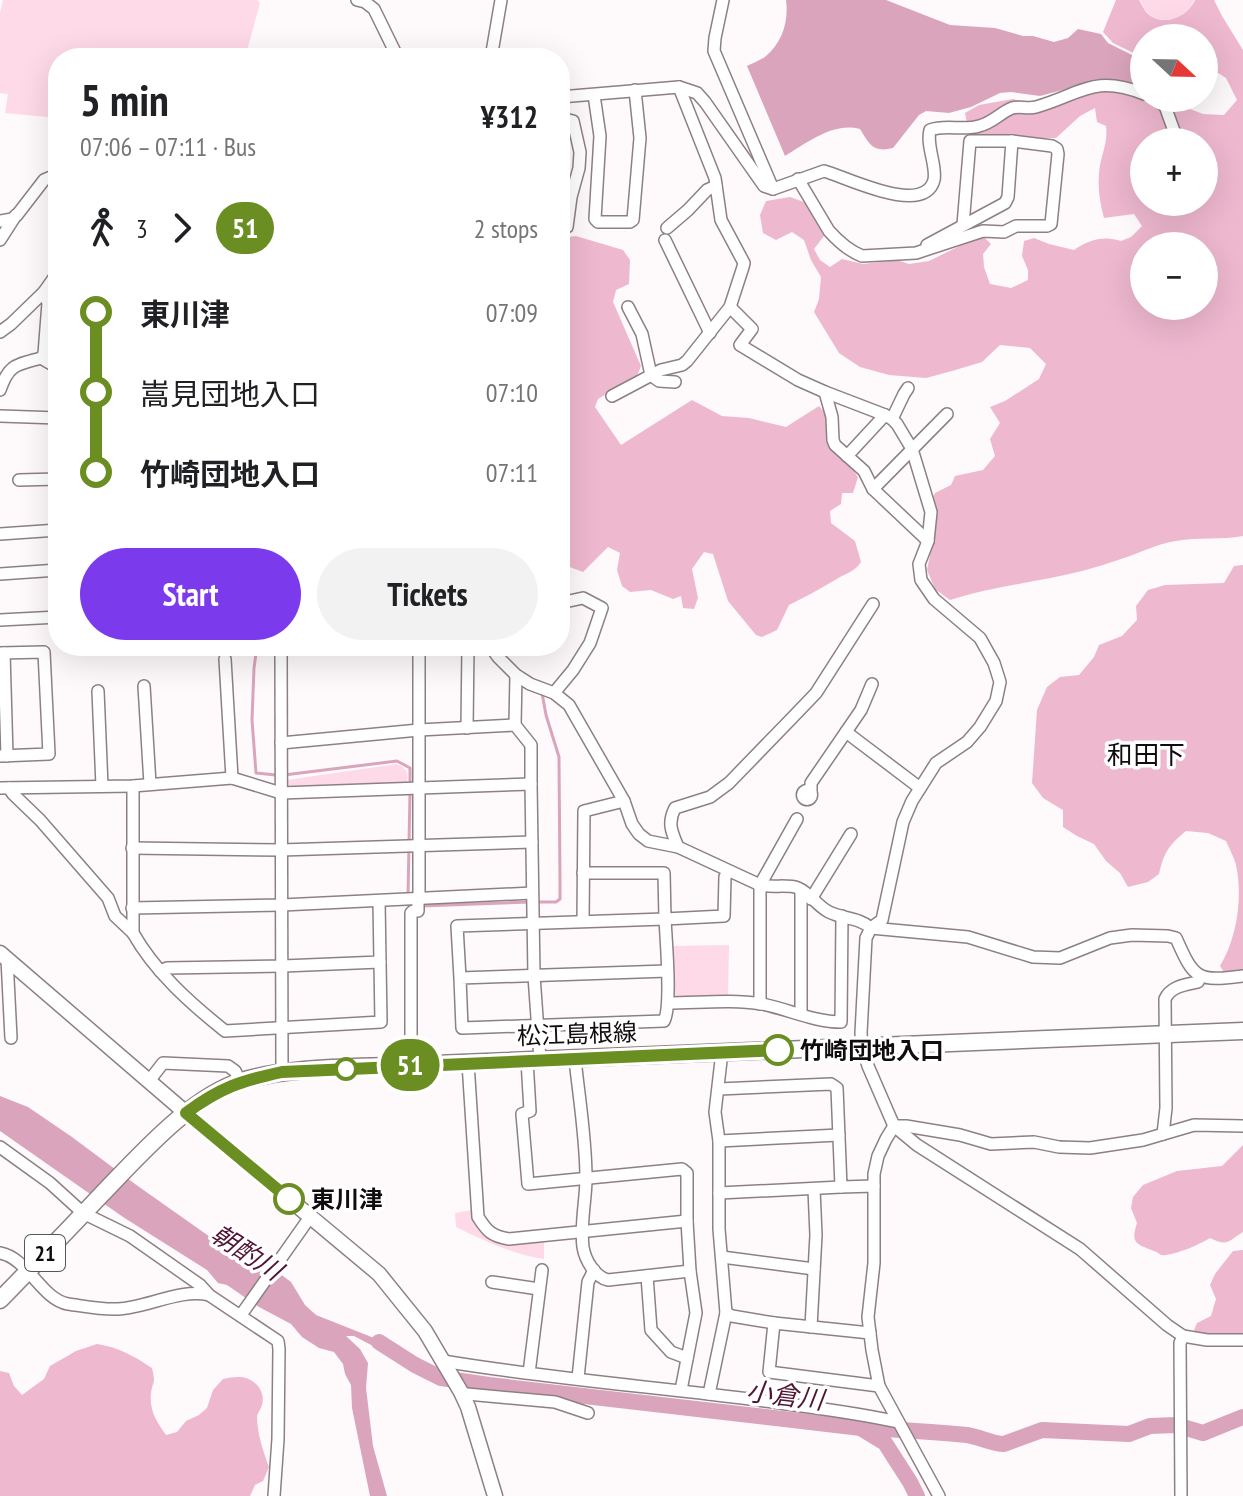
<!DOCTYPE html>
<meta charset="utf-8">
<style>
:root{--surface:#fff;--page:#f2f2f2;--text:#202124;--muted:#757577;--accent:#7c3aed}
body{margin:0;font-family:"PT Sans Narrow","Noto Sans JP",sans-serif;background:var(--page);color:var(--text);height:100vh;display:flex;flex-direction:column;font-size:30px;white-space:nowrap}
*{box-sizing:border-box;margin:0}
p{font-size:26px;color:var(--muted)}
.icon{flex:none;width:44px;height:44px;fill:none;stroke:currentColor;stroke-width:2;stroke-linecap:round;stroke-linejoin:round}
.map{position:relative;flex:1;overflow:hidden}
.sheet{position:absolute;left:48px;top:48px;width:522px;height:608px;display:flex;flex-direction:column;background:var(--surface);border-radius:32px;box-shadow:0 8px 32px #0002}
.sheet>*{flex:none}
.badge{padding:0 16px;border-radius:26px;font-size:28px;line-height:52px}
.needle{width:52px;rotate:112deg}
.tools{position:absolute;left:1130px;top:24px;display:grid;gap:16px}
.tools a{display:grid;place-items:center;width:88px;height:88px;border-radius:50%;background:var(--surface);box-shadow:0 8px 32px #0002;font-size:40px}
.map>.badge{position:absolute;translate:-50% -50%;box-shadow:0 0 0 4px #fff}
.legs{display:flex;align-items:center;gap:12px;height:88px;padding:0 32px;font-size:26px}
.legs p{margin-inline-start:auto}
.headline{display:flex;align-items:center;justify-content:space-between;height:136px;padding:0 32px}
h1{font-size:44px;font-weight:600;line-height:60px}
.button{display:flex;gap:16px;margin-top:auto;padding:16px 32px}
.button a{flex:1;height:92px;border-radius:48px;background:var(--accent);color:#fff;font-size:32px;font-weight:600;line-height:92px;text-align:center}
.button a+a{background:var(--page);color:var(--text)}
ul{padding:0 32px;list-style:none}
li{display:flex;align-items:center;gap:28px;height:80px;font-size:30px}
li i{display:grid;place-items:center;width:12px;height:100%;margin:0 10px;background:currentColor}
li i::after{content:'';width:20px;height:20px;margin:-10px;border:6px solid;border-radius:50%;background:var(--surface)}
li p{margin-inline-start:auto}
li:first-child i{background:linear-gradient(#0000 50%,currentColor 0)}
li:last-child i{background:linear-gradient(currentColor 50%,#0000 0)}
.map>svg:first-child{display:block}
.green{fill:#fed9e8}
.forest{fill:#eeb8cf;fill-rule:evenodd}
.water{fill:#daa5bc}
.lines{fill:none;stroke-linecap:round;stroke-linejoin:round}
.stream{stroke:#daa5bc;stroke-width:3}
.river{stroke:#daa5bc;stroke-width:16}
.minor-casing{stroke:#8d8085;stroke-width:14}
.tertiary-casing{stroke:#8d8085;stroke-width:17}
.primary-casing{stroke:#8d8085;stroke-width:19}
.minor{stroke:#fff;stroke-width:11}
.tertiary{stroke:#fff;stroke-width:14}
.primary{stroke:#fff;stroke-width:16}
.line-1-casing{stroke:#fff;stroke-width:18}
.line-1{stroke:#6b8e23;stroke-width:12}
.stop-1-dot{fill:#fff;stroke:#6b8e23;stroke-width:4}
.labels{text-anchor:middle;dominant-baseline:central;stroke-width:7;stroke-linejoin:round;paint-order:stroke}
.shield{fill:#fff;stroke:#585556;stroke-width:2}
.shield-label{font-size:22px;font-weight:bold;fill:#110c0e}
.street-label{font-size:24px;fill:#110c0e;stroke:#fff}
.stop-label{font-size:24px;font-weight:bold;fill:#110c0e;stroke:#fff;text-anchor:start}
.neighbourhood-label{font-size:26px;fill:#110c0e;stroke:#fff}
.water-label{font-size:26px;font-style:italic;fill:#511435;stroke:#fff}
</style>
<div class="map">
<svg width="1243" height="1496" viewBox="0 0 1243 1496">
<rect width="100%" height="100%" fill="#fef9fb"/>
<g class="green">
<path d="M3 0H257L260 3 245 58H58V118L5 113 8 94 0 93V13Z"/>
<path d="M1140 0H1194C1187 18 1161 28 1146 11 1145 10 1141 1 1140 0Z"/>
<path d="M397 764C408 769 408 773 407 784L293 789 287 786V780Z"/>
<path d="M729 945 728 995 673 998 670 946Z"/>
<path d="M472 1210C476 1218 479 1229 485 1234 499 1249 526 1241 544 1239V1259C515 1255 482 1240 456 1227L455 1213Z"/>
</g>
<g class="forest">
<path d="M1116 0H1139C1140 1 1145 11 1146 12 1161 28 1187 18 1195 0H1214L1222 16 1243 50V536C1221 540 1198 537 1176 541 1157 544 1142 552 1124 558 1110 563 1096 567 1082 571 1039 582 994 586 950 600L935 589 927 570 937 520 932 499 935 493 951 485 955 476 983 470 995 456 990 439 1000 423 990 407 1005 401 1039 379 1046 364 1030 348 1000 345 982 362 952 371 926 378 889 375 860 367 839 353 814 312 819 299 821 277 811 260 804 240 792 232 776 240 763 233 760 215 766 201 790 197 804 202 824 236 814 249 820 260 830 267 842 259 863 264 897 260 909 264 929 261 976 238H985L991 244 983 254 984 267 990 284 1011 288 1028 280V270L1022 256 1024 241 1034 238 1049 244 1074 250C1088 240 1104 235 1121 241L1131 237 1142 226 1134 214 1104 218C1099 200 1097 183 1100 165 1103 151 1108 140 1106 126L1097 122 1095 108 1080 116 1056 138H1015L969 133 965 113 979 105 1013 99 1047 107 1080 94 1106 90 1149 101 1177 104 1203 114 1224 115 1237 100 1226 78 1204 64V38H1144V58L1113 43 1103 32ZM1144 142H1204V202H1144ZM1144 246H1204V306H1144Z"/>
<path d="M576 236 623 250 630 260 629 284 616 290 613 302 641 366 637 376 598 399 595 407 621 445 692 400 722 416 749 418 786 427 819 406 830 419 829 448 841 454 858 477 853 493H842L841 504 830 511 831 523 855 541 861 562C855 572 844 574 835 580 820 589 805 597 789 605L777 630 762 637 756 635 728 601 713 554 704 552 692 569 698 598 694 609 683 608 681 596 673 599 651 590 630 592 622 586 617 570 620 553 608 547 583 572 567 566H560V238Z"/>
<path d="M1243 565V970L1224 972 1220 966C1237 938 1243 897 1236 865 1234 857 1229 848 1226 841L1208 833 1186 831C1169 845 1164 852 1159 874L1148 882 1128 887 1120 873 1106 861 1094 844 1077 836 1063 827V810L1043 798 1032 783 1037 710 1047 687 1060 677 1079 675 1094 657 1099 645 1122 636 1137 620 1136 606 1148 590 1165 585 1224 583 1234 566Z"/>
<path d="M1243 1145V1232C1228 1241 1228 1247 1210 1238 1198 1245 1180 1253 1166 1255 1158 1256 1161 1253 1154 1251 1137 1244 1130 1244 1137 1223L1131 1208 1133 1197 1143 1185 1177 1171 1222 1166Z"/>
<path d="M1243 1250V1335H1200L1194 1330 1197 1323 1211 1316 1216 1299 1210 1285 1215 1274 1233 1251Z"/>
<path d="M97 1344C118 1347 134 1356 152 1368 156 1385 153 1379 151 1393 149 1411 157 1422 166 1435L177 1432 186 1421 199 1415 207 1408 213 1390 223 1379C237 1376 248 1375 258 1386 262 1391 264 1398 262 1405 261 1409 258 1412 257 1416 257 1433 263 1451 269 1467L263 1481 255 1485 250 1496H0V1371L9 1373 14 1386 22 1395 44 1379 50 1366 76 1351Z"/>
</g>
<g class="water">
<path d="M786 0H886L950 25 995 28 1023 36H1033L1054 42 1068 38 1078 29 1101 34 1108 43 1144 61V80L1141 86 1085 84 1040 96 1011 92 1000 93 971 107 949 113 926 111 919 115 893 148C873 153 869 144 860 129 833 122 807 143 785 156L747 66C753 63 761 60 766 56 782 43 789 21 786 0Z"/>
<path d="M0 1096 28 1107 72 1137 135 1184 247 1263 279 1273 291 1282 305 1305 316 1315 379 1340 393 1348 402 1358 385 1348 378 1345 373 1346 354 1336H346L360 1349 368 1363 366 1388 373 1446 387 1496H370L352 1408 351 1385 345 1374 343 1364 334 1352 319 1348 302 1337 291 1324 259 1307 227 1285 218 1283 207 1270 123 1217 0 1131Z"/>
</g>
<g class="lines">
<g class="stream">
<path d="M257 646 254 668 252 720 256 773 276 775"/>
<path d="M284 775 397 761 410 768V784"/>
<path d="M408 896 410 792"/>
<path d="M537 902H556L560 899V880L559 757 546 715 542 693"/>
<path d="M421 906 530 902"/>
</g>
<g class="river">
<path d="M379 1342 415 1365 441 1378 489 1385 861 1428C896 1429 932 1432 967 1435 980 1437 992 1444 1004 1444L1042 1430 1129 1434 1150 1426 1176 1425 1203 1433 1243 1417"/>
<path d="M862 1429 885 1443 910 1482 917 1496"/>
</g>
<g class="minor-casing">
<g id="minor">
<path d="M357 0 365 2 374 9 398 58"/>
<path d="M723 0 715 38 714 51 773 189"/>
<path d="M491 58 501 0"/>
<path d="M594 95 600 136 595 219 598 222H630L633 220 640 138 635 90"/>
<path d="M560 97 679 87 697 93 705 102 764 186 773 189 824 171C846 177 924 217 934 180 937 166 926 146 930 130 946 124 963 131 979 126 992 123 1000 113 1012 108 1019 106 1029 109 1036 107 1081 94 1094 74 1144 94"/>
<path d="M1154 98 1165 106 1178 142"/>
<path d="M560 118 573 121 580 152 579 168 571 197 567 227"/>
<path d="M798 179 829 231C838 241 849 251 862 256L916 253 983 231 1004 232 1016 226H1047L1051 224 1058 154 1057 149 1052 146 1012 141H970L963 225"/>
<path d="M0 221 12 219 17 215 44 180 58 174"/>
<path d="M667 228 688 210 707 190 716 186"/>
<path d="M0 240 16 215"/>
<path d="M665 240 710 333"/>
<path d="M927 245 1005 203 1008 197 1012 141"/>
<path d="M628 307 642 334 651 375 659 381 675 382"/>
<path d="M730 307 752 329 740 345 798 380 825 392 885 415 892 419 897 424 912 449 931 512 928 541 919 564 921 580 934 599 980 638 994 663 1000 682 996 701 980 727 967 742 936 763 912 801 903 822 882 920 871 928 866 938 861 1033 862 1047 868 1066 894 1126 917 1145 1080 1249 1167 1325 1183 1336 1207 1340H1243"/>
<path d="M0 332 11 324 44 292"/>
<path d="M41 358 58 368"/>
<path d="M0 390C9 364 16 365 41 358L44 354 48 303 44 292 58 272"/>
<path d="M825 392 832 417 833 440 835 445 864 471 873 489 928 541"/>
<path d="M612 396 661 370 682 365 687 361 730 307 743 267 744 263 721 220 715 178 679 87"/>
<path d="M0 416 58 418"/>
<path d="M892 419 904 394 908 388"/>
<path d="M847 456 885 415"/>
<path d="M19 480 58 479"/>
<path d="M873 489 947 414"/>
<path d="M0 534 58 530"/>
<path d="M0 574 58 570"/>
<path d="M0 620 58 617"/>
<path d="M281 646 282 1072"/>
<path d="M419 646V899"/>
<path d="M490 646 498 657 516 675 530 684 554 693 569 705 624 801 632 824 639 834 648 841 678 847 760 885C772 888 788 884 798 888 810 893 817 906 829 912 843 919 858 917 871 928L968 937 1033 957 1060 958 1110 938 1132 935 1168 936 1176 938C1194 979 1197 982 1243 976"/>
<path d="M0 653 44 652 49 754 0 756"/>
<path d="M4 653 7 756"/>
<path d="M225 659 232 778"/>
<path d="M144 686 150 784"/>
<path d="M98 691 102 786"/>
<path d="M554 693 573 670 590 643 602 608 583 598 560 603"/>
<path d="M515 725 516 675"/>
<path d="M467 728 468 646"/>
<path d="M846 732 920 788"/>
<path d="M281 743 419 730 515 725 531 745V784"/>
<path d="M133 786V933C155 972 190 1003 225 1031L381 1022 380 962"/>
<path d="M0 788 133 786 232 778 281 793 531 784 534 976 540 1059"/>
<path d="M9 788 13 794 40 820 108 898 115 916 133 933"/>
<circle cx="807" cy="795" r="4.5"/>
<path d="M811 795V783L861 710 872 684"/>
<path d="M678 847C672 833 667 823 675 808L710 797 729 783 792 718 816 693 873 604"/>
<path d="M132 848 281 850 532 842"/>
<path d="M583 873H664L665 919 724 916 725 877 728 871"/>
<path d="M801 890V1014"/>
<path d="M811 899 851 834"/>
<path d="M132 908 282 905 532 893"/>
<path d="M583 921 584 811 624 801"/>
<path d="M7 959 11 1038"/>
<path d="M160 971 167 968 283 966 380 962 379 901"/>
<path d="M460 978 457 926 665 919C666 940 672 1006 664 1021L462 1028 460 978 667 971"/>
<path d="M668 1003C699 1003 731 999 762 1004 788 1009 814 1022 841 1022L842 916"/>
<path d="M760 1004V885L797 819"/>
<path d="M722 1052 715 1112 719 1141V1229L726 1313"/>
<path d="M575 1059C579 1098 586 1138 586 1178 586 1200 580 1224 583 1247 585 1260 595 1277 608 1280L690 1271"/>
<path d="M527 1060 530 1111 522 1114 528 1184 682 1169 687 1173V1221L690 1271 696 1313 681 1390"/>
<path d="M468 1063 478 1217C487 1231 491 1236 509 1239L687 1221"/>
<path d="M411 1065V913L413 911H418V899"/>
<path d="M149 1081 163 1063 228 1066 235 1071 240 1081"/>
<path d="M719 1089 831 1084 837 1088 841 1187 874 1186"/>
<path d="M894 1126 886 1139 878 1156 874 1174V1263L868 1317 872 1350 879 1386 939 1496"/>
<path d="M894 1126H906L960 1135 991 1144 1034 1142 1059 1147 1090 1148 1143 1140 1194 1125 1243 1126"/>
<path d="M1163 1134 1166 1108 1165 999C1171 986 1185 985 1198 982L1200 977"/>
<path d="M719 1141 839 1135"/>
<path d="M0 1147 50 1183 83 1213 130 1236 200 1285 209 1295 278 1341 279 1349 278 1439 274 1496"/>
<path d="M719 1193 841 1187"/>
<path d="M0 1253C28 1258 41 1299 68 1304 83 1306 102 1310 118 1309 146 1308 181 1288 209 1295"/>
<path d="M722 1257 814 1269"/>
<path d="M647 1276 651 1330 671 1352 687 1358"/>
<path d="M492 1282 539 1289"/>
<path d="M241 1315 310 1217"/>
<path d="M811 1327 816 1235 814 1189"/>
<path d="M870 1333 774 1323 769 1372 879 1386"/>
<path d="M443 1361C550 1379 658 1387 765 1401 809 1407 854 1412 898 1422"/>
<path d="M529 1373 542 1270"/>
<path d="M578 1378 588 1282 594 1270"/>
<path d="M467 1394 555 1402 588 1413"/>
<path d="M709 1394 726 1313 732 1316 774 1323"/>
<path d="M1181 1496 1180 1343 1183 1336"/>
</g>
</g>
<g class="tertiary-casing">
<path id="tertiary" d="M0 953 186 1113 379 1274 425 1331 461 1392 468 1407 495 1496"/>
</g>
<g class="primary-casing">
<path id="primary" d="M0 1300C34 1265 68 1230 101 1195 138 1157 191 1096 242 1081 291 1066 358 1068 411 1065L1243 1031"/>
</g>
<use href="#minor" class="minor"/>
<use href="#tertiary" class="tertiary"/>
<use href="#primary" class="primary"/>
</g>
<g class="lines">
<g class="line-1-casing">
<path id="line-1" d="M289 1199 186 1113C221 1087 241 1081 282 1072L778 1050"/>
</g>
<use href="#line-1" class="line-1"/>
</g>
<g class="stop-1-dot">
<circle cx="778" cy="1050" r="14"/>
<circle cx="346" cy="1069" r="10"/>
<circle cx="289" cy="1199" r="14"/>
</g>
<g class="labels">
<rect class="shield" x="25" y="1235" width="40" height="36" rx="6"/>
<g class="shield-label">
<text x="45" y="1253">21</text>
</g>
<g class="street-label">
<text transform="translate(577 1034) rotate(-2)">松江島根線</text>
</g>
<g class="stop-label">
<text x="800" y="1050">竹崎団地入口</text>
<text x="311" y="1199">東川津</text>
</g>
<g class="neighbourhood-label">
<text x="1146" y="754">和田下</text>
</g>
<g class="water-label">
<text transform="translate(247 1252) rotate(33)">朝酌川</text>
<text transform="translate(785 1395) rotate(7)">小倉川</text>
</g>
</g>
</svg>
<div class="tools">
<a><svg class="needle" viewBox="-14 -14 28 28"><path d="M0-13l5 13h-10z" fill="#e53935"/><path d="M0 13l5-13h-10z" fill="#757577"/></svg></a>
<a>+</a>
<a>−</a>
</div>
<b class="badge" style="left:410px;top:1065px;background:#6b8e23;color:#fff">51</b>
<section class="sheet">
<div class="headline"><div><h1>5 min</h1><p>07:06 – 07:11 · Bus</p></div><b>¥312</b></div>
<div class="legs"><svg class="icon" aria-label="walk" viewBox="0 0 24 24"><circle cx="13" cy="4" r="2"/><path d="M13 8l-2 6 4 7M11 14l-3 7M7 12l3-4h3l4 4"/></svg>3<svg class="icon" aria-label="forward" viewBox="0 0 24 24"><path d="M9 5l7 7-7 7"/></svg><b class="badge" style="background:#6b8e23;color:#fff">51</b><p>2 stops</p></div>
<ul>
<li><i style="color:#6b8e23"></i><b>東川津</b><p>07:09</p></li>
<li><i style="color:#6b8e23"></i><span>嵩見団地入口</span><p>07:10</p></li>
<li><i style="color:#6b8e23"></i><b>竹崎団地入口</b><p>07:11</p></li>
</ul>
<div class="button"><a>Start</a><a>Tickets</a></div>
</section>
</div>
